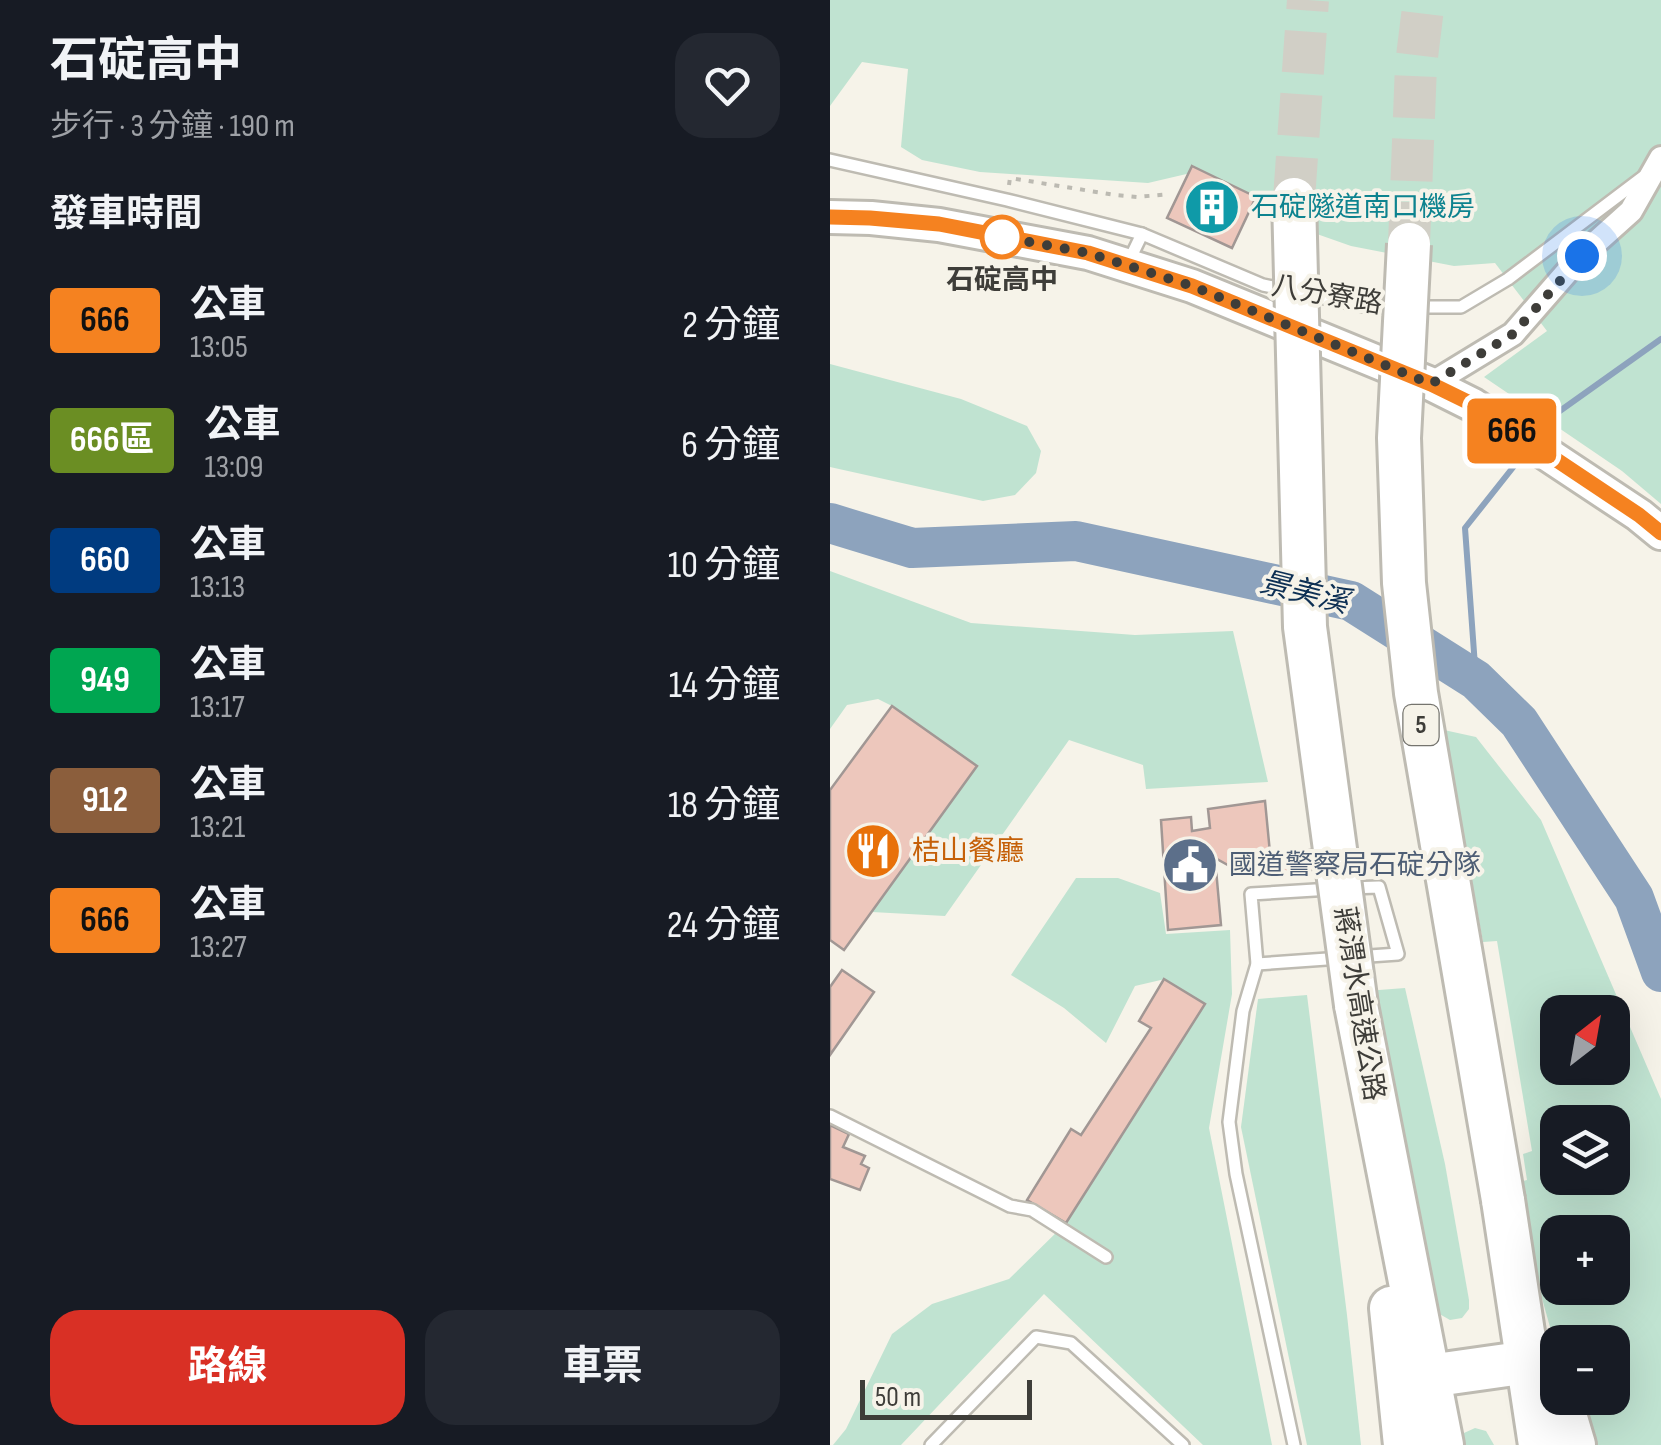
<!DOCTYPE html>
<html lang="zh-TW">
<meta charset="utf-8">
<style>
:root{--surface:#171b24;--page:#242831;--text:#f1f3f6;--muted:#9ea1a6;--accent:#d93025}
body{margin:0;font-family:"Sofia Sans Condensed","Noto Sans TC",sans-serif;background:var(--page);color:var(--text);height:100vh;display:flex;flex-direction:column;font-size:38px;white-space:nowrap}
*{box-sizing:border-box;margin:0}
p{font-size:32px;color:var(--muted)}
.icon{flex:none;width:55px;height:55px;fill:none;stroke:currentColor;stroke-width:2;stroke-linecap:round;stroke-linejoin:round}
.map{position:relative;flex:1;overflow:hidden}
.panel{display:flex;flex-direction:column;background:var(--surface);width:830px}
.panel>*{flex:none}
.badge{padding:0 20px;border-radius:8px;font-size:35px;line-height:65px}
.needle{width:65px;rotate:31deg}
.buttons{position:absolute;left:710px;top:995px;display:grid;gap:20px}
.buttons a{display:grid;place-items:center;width:90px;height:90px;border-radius:20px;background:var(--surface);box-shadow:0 10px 40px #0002;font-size:50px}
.scale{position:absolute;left:30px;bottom:25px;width:172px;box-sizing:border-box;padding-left:10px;border:5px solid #3e3d39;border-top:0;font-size:28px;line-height:35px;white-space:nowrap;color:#3e3d39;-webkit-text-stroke:8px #f6f3e9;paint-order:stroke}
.you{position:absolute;width:50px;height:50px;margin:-25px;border:8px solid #fff;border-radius:50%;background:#1a73e8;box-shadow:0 0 0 15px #1a73e833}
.map>.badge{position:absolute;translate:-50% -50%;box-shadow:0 0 0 5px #fff}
h2{padding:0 50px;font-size:38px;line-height:90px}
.round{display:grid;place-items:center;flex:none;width:105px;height:105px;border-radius:30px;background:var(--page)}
.summary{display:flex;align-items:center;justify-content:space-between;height:170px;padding:0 50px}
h1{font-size:48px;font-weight:700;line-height:75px}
.primary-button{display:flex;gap:20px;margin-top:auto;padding:20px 50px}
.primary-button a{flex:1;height:115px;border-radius:30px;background:var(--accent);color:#fff;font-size:40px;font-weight:700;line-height:115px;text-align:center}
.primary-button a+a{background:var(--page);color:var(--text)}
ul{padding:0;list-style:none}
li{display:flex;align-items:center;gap:30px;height:120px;padding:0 50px}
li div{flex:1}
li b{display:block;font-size:38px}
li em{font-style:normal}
li .badge{min-width:110px;font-weight:700;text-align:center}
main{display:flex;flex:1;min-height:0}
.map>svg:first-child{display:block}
.green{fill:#c0e3d1;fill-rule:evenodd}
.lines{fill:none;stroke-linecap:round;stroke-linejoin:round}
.stream{stroke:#8da3bd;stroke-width:6}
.river{stroke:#8da3bd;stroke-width:40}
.building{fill:#edc7bc;stroke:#a19794;stroke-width:2.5}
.highway-tunnel{stroke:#d1cfc6;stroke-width:42;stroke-dasharray:42 21;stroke-linecap:butt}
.lane-casing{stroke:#bebbb2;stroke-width:16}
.street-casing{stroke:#bebbb2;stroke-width:28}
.secondary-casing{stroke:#bebbb2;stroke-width:38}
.highway-casing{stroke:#bebbb2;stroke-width:48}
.path{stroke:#bcbab2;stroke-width:4;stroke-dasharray:5 8;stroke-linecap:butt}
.lane{stroke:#fff;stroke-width:11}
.street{stroke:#fff;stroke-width:22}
.secondary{stroke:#fff;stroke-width:32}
.highway{stroke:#fff;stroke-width:42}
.highway-bridge-casing{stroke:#bebbb2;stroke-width:48;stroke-linecap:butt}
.highway-bridge{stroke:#fff;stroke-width:42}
.line-casing{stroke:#fff;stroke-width:22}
.line{stroke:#f58220;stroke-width:15}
.walk{stroke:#3e3d39;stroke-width:10;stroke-dasharray:0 18}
.stop-dot{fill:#fff;stroke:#f58220;stroke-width:5}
.labels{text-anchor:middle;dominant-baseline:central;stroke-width:8;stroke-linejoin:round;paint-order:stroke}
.shield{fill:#f6f3e9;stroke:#75746e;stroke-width:2.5}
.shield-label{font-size:25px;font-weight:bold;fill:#3e3d39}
.culture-label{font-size:28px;fill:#0d838f;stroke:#f6f3e9;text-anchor:start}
.stop-label{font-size:28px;font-weight:bold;fill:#3e3d39;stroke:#f6f3e9}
.street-label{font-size:28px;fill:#3e3d39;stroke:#f6f3e9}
.food-label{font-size:28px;fill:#c56008;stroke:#f6f3e9;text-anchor:start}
.service-label{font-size:28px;fill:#4e5e75;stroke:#f6f3e9;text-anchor:start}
.water-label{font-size:30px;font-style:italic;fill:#0e3054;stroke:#f6f3e9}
</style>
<main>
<section class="panel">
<div class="summary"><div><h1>石碇高中</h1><p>步行 · 3 分鐘 · 190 m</p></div><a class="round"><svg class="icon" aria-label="heart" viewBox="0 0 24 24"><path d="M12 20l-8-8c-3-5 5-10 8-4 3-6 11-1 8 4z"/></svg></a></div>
<h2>發車時間</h2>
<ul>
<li><span class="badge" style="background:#f58220;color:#111">666</span><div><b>公車</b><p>13:05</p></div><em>2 分鐘</em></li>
<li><span class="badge" style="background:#6b8e23;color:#fff">666區</span><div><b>公車</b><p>13:09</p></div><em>6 分鐘</em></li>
<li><span class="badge" style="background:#003b80;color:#fff">660</span><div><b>公車</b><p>13:13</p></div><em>10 分鐘</em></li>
<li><span class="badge" style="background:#00a651;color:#fff">949</span><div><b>公車</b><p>13:17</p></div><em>14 分鐘</em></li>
<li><span class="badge" style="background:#8b5e3c;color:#fff">912</span><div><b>公車</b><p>13:21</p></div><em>18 分鐘</em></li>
<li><span class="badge" style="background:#f58220;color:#111">666</span><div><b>公車</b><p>13:27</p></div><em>24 分鐘</em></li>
</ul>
<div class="primary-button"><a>路線</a><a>車票</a></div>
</section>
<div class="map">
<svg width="831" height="1445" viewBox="0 0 831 1445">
<rect width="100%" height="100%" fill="#f6f3e9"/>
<g class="green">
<path d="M0 0H831V504L792 471 654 377 717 331 665 263 624 266 521 246 407 206 365 172 318 183 150 172 92 160 71 147 78 69 32 62 0 106Z"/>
<path d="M0 364 131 399 197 426 211 451 206 473 185 495 153 501 0 467Z"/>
<path d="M0 571 141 623 305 635 403 631 438 782 316 789 313 765 239 740 115 916 42 912 147 766 62 706 48 699 17 705 0 729Z"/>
<path d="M614 730 646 737 711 820 831 1099V1445H753L740 1398H782V1342H728L727 1352 680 1184 697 1180 693 1154 702 1151 667 941 653 942ZM728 1012H782V1068H728ZM728 1122H782V1178H728ZM728 1232H782V1288H728Z"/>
<path d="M246 878H288L330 893 336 934 400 930 402 994 379 1128 442 1445H373L214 1294 71 1445H3L16 1429 62 1334 102 1304 179 1279 236 1223 375 1005 335 979 305 986 276 1043 234 1008 181 975Z"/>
<path d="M575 988 615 1164 639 1300V1309L632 1318 620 1320 606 1312 536 991Z"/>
<path d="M477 995 517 1315 531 1445H477L411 1127 428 999Z"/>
<path d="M645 1428 656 1431 664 1445H630L634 1433Z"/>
</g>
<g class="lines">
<g class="stream">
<path d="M707 437 727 413 831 339"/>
<path d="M646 680 635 528 696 451"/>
</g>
<path class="river" d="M0 523 82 548 246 541 521 601 646 680 689 722 804 898 831 972"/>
</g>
<g class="building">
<path d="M362 166 426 197 402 248 337 218Z"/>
<path d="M62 706 147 766 14 950 0 940V790Z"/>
<path d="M435 801 440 853 435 854V859H429V866L405 869 385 858 391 925 338 930 331 820 361 817 362 831 380 828 378 809Z"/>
<path d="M481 850 483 870 438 875 436 855Z"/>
<path d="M12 970 44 992 0 1055V987Z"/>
<path d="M334 979 375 1004 236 1223 197 1200 241 1129 251 1135 321 1028 309 1021Z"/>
<path d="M0 1125 19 1134 13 1147 35 1156 31 1164 39 1168 30 1190 0 1179Z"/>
</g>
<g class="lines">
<g class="highway-tunnel">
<path d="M464 199 478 0"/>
<path d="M579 244 586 65 594 0"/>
</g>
<g class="lane-casing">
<g id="lane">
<path d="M0 160 177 200 312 234 299 261"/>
<path d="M312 234 433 285 457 290"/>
<path d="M475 294 539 307H631L678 279 813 177"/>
<path d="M427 964 568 954 549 887 519 888"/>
<path d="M0 1116 180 1206 202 1210 276 1257"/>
<path d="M101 1445 206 1337 241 1343 353 1445"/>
<path d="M464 1445 406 1174 399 1122 413 1011 427 964 421 894 501 889"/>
</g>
</g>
<g class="street-casing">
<path id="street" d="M601 384 683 334 751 256 801 211 831 158"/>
</g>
<g class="secondary-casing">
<path id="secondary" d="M0 217 41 218 109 225 258 253 362 286 601 384 643 405 809 515 831 533"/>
</g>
<g class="highway-casing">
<g id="highway">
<path d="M526 1005 612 1445"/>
<path d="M673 1200 710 1445"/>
<path d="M561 1308 575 1445"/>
<path d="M599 1376 698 1362"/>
<path d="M730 1398 744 1445"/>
</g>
</g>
<path class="path" d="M179 185 180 178 285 195 307 197 340 194"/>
<use href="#lane" class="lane"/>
<use href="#street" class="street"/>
<use href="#secondary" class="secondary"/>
<use href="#highway" class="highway"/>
<g class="highway-bridge-casing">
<g id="highway-bridge">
<path d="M464 199 475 627 526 1005"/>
<path d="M579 244 569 438 574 583 586 693 673 1200"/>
</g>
</g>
<use href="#highway-bridge" class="highway-bridge"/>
</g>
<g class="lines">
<g class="line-casing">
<path id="line" d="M0 217 40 218 109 224 258 253 362 286 601 384 644 405 809 515 831 533"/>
</g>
<use href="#line" class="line"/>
<path class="walk" d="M172 237 168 236 258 253 362 286 601 384 683 334 752 256"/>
</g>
<defs>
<g id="building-disc" transform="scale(2.875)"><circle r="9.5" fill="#0f9aa8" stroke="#f6f3e9"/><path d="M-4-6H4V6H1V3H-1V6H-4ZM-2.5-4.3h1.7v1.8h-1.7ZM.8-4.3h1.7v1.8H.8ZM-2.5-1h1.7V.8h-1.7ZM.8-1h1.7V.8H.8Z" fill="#fff"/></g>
<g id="restaurant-disc" transform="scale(2.875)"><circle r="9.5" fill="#e8710a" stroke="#f6f3e9"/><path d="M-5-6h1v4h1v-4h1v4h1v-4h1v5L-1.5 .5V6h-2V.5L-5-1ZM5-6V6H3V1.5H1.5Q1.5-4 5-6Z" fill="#fff"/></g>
<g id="civic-disc" transform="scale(2.875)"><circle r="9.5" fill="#5c6f8a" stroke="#f6f3e9"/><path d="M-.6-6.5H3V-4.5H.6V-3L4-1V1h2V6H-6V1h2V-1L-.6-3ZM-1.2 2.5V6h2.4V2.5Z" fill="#fff"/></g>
</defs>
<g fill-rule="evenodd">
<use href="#building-disc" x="382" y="207"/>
<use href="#restaurant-disc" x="43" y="851"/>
<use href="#civic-disc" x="360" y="865"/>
</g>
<circle class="stop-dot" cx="172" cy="237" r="20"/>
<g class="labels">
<rect class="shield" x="573.5" y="705" width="35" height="40" rx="8"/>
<g class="shield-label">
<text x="591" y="725">5</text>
</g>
<g class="culture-label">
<text x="421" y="207">石碇隧道南口機房</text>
</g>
<g class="stop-label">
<text x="172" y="280">石碇高中</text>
</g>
<g class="street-label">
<text transform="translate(497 295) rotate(10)">八分寮路</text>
<text transform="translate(529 1004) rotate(81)">蔣渭水高速公路</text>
</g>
<g class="food-label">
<text x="82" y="851">桔山餐廳</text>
</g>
<g class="service-label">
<text x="399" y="865">國道警察局石碇分隊</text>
</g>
<g class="water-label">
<text transform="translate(474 593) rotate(14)">景美溪</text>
</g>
</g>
</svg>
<div class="buttons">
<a><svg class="needle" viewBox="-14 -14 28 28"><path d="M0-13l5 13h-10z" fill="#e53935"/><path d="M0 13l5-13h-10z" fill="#9ea1a6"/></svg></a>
<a><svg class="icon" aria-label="layers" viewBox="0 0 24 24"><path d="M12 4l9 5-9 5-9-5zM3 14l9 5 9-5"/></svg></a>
<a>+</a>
<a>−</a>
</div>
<div class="scale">50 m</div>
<div class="you" style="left:752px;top:256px"></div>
<b class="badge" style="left:682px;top:431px;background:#f58220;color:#111">666</b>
</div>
</main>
